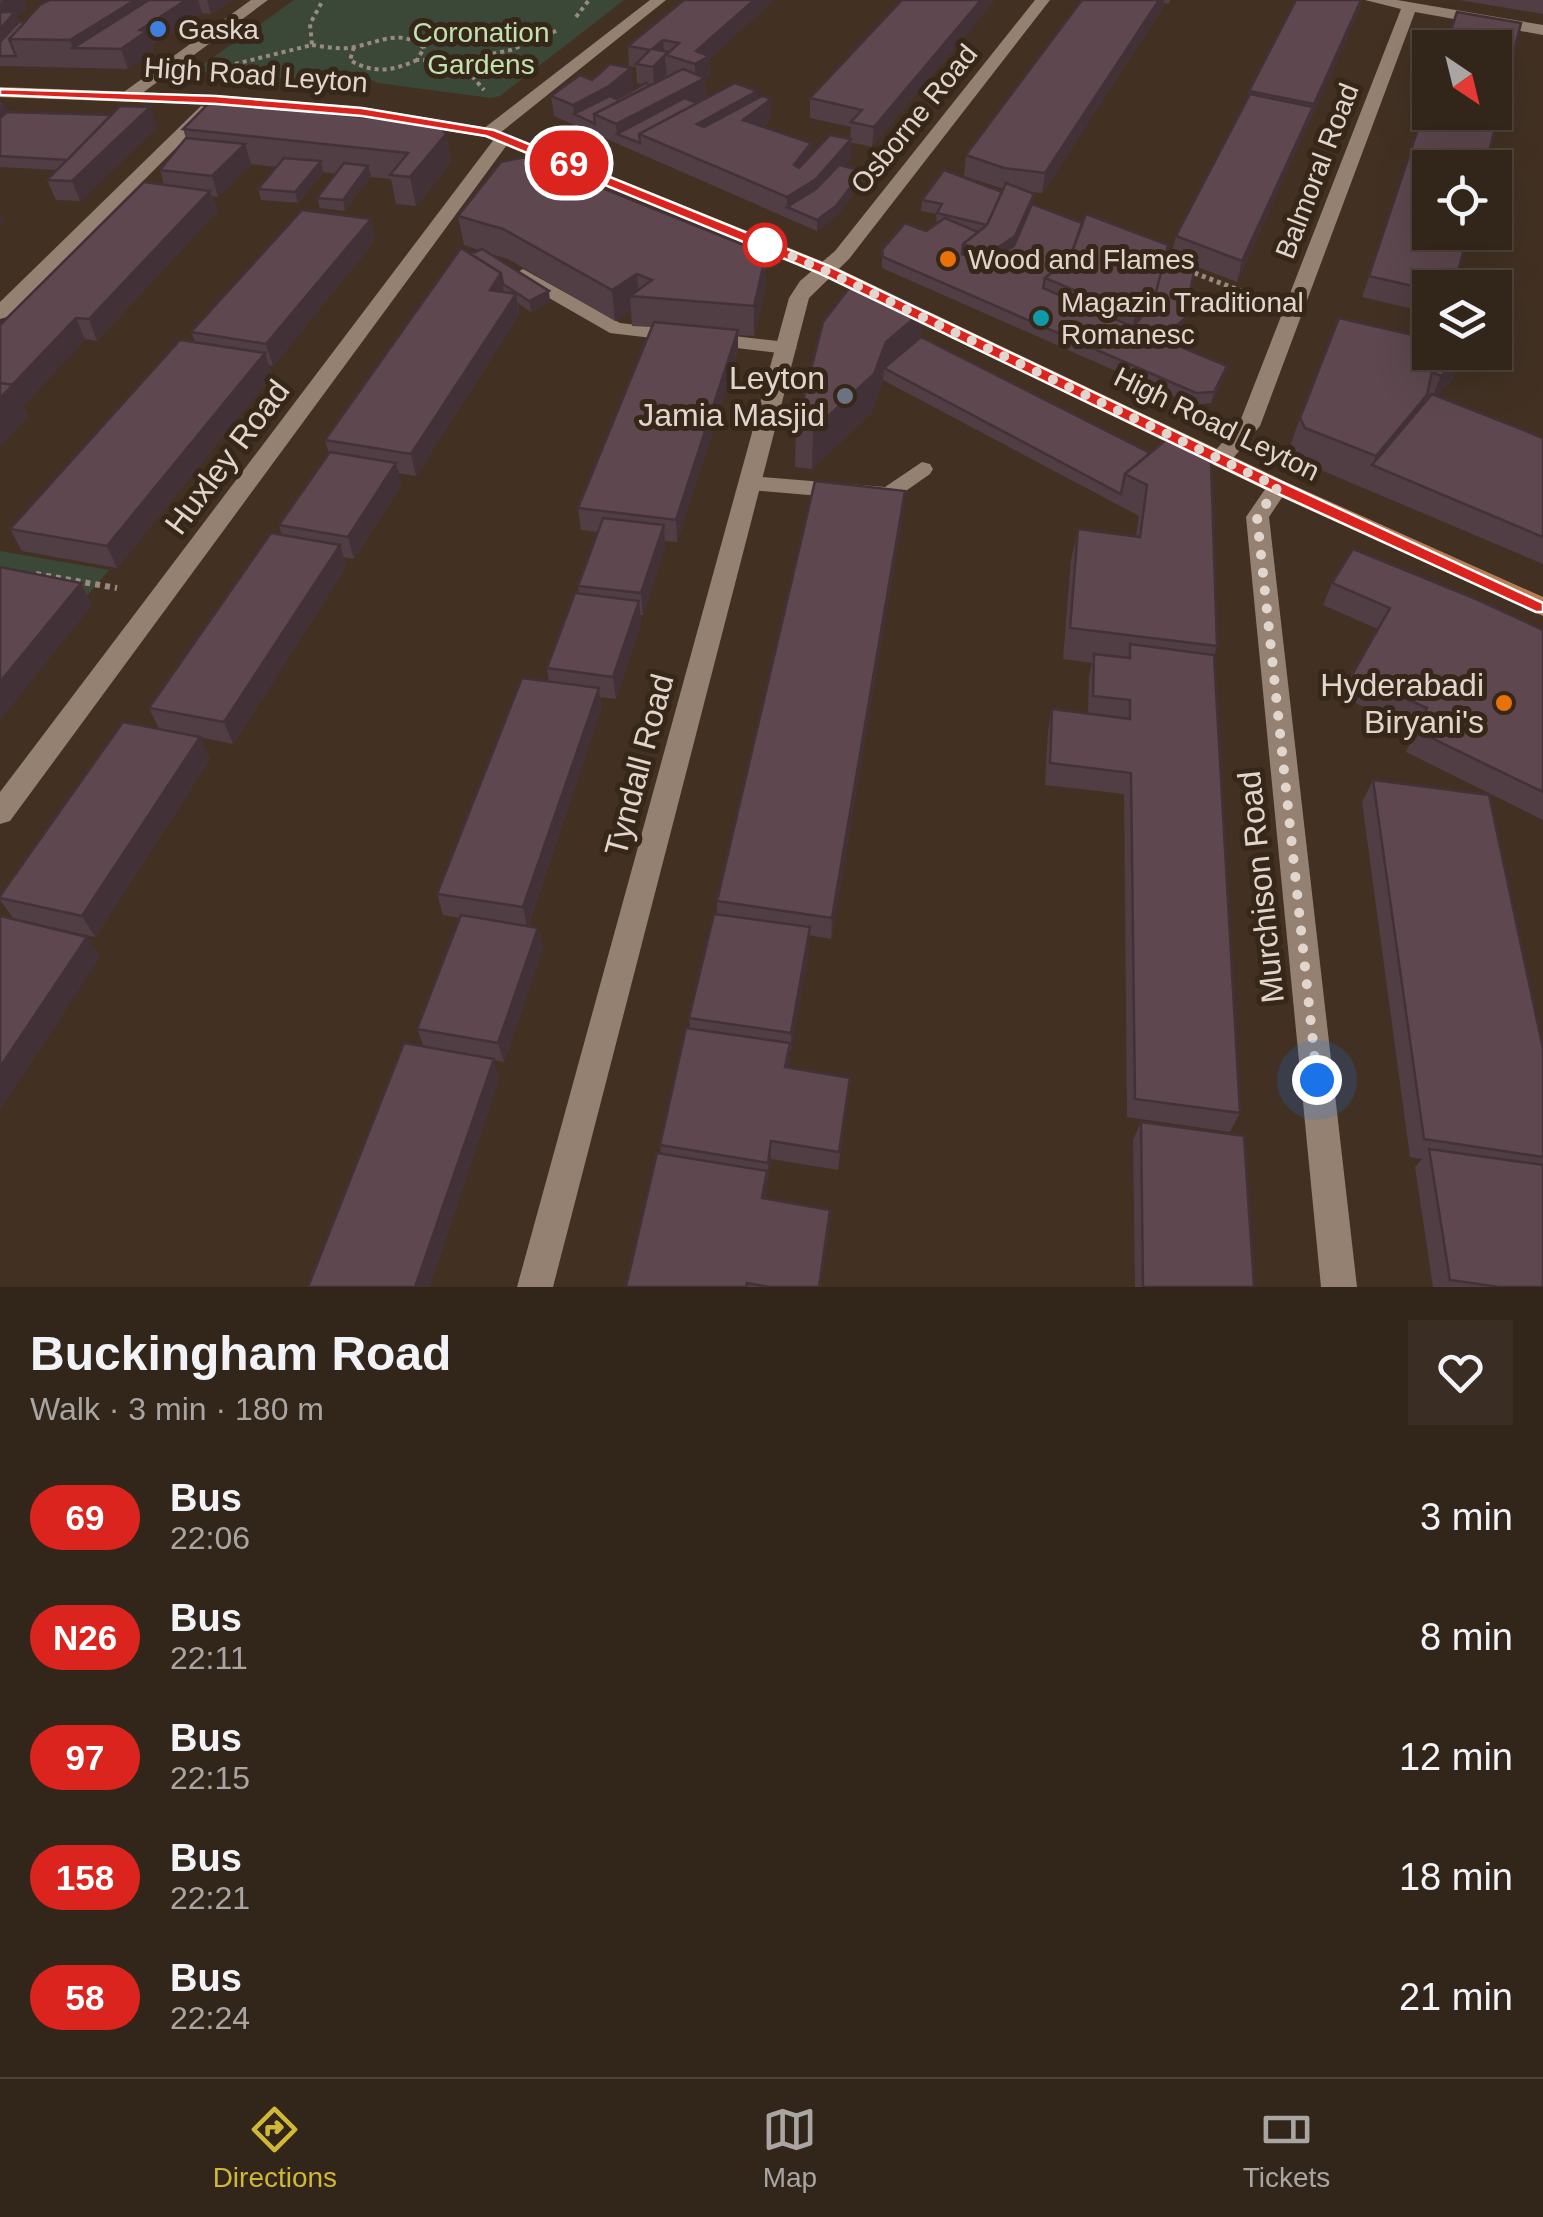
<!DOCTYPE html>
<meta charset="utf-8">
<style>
:root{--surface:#32251a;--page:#3a2d23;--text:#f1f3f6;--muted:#a8a5a2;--line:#4d4239;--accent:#d0b736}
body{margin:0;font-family:Helvetica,sans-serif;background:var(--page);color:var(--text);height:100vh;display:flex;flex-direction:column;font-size:38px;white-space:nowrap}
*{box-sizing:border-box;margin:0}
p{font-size:32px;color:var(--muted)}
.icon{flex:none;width:55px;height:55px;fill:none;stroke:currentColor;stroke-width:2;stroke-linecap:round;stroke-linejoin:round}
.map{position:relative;height:1287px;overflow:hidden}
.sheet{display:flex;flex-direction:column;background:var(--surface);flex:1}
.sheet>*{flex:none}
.badge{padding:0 20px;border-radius:32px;font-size:35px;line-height:65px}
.needle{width:65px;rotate:145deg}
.fabs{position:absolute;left:1412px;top:30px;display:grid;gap:20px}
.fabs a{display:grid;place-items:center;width:100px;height:100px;border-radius:0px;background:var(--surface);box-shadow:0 10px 40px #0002,0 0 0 2px var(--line);font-size:50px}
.you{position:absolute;width:50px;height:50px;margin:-25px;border:8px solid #fff;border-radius:50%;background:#1a73e8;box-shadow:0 0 0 15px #1a73e833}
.map>.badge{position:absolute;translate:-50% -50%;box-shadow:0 0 0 5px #fff}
.round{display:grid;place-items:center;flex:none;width:105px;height:105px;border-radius:0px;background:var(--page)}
.summary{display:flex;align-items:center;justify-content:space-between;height:170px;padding:0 30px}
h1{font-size:48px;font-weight:600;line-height:75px}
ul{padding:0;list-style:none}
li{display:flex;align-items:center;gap:30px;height:120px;padding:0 30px}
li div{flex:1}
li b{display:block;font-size:38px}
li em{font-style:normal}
li .badge{min-width:110px;font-weight:700;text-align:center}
.tab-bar{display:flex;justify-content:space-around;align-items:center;height:140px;border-top:2px solid var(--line);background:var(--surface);font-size:28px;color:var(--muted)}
.tab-bar a{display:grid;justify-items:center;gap:5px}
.tab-bar .active{color:var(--accent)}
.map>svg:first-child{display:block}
.green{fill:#3c4837}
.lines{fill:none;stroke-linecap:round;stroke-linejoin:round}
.path-far2{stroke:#988a7f;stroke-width:4;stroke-dasharray:4 4;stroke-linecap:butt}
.path-far1{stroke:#988a7f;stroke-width:5;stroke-dasharray:4 4;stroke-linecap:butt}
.path{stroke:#988a7f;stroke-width:6;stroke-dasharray:5 5;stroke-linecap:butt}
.service{fill:#958171;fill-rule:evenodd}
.minor{fill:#958171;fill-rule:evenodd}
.primary{fill:#b87d54;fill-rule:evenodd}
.wall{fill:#513d44}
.shaded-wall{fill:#423237}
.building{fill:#5e474f;stroke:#423237;stroke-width:2.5}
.line{fill:#dc241f;stroke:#fff;stroke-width:2.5}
.walk{stroke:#e1d6cd;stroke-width:10;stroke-dasharray:0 18}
.shop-dot{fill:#3f7fe0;stroke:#372719;stroke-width:4}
.stop-dot{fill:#fff;stroke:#dc241f;stroke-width:5}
.food-dot{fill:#e8710a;stroke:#372719;stroke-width:4}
.culture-dot{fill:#0f9aa8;stroke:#372719;stroke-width:4}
.worship-dot{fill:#6b7280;stroke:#372719;stroke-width:4}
.labels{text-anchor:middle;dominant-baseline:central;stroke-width:10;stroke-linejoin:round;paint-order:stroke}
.far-poi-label{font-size:28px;fill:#e1d6cd;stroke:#372719;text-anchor:start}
.far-park-label{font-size:28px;fill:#c0e1b1;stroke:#372719}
.far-street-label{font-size:28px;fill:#e1d6cd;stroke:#372719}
.poi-label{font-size:32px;fill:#e1d6cd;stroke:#372719;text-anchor:end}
.street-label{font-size:32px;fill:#e1d6cd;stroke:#372719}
</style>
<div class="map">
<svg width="1543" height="1287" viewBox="0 0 1543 1287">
<rect width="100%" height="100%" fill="#423123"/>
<g class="green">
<path d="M294 0H624L500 96 491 98 378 83C354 70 335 79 310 78 276 78 242 76 208 75L201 66Z"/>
<path d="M0 551 109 570 84 599 0 585Z"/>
</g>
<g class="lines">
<g class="path-far2">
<path d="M576 17 589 0"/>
<path d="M312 45C326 47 340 50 354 47 380 42 401 28 424 48L417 60 459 61 484 90"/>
<path d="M354 47 350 60C372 74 394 71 417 60"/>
<path d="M461 60 511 50 558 30"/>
<path d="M235 64 312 45 310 24 323 0"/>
</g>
<path class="path-far1" d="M1187 270 1259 298"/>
<path class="path" d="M36 574 117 588"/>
<g class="service">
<path d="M523 269 620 323 787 342 797 348 787 354 610 333 516 279 513 275Z"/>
<path d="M922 462 930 464 933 469 930 474 890 502 750 490 739 483 750 476 885 487Z"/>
</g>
<g class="minor">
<path d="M251 0H268L133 100H121V94Z"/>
<path d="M650 0H666L495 137H483V129Z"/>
<path d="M1035 0H1050L849 259 809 298 553 1287H517L789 298 800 281 835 251Z"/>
<path d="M1365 0H1397L1543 25V35L1415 12 1260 426 1229 463H1213L1210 458 1213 453 1239 424 1401 9Z"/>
<path d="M201 106 215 109 7 317 0 319V302Z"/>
<path d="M498 134 512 138 10 821 0 824V792Z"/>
<path d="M1278 480 1289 487 1269 517 1357 1287H1321L1246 517 1270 482Z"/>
</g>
<path class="primary" d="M0 87 216 95 362 107 495 129 831 265 1286 482 1543 597V616L1270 492 817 273 485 137 362 117 216 105 0 97Z"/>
</g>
<g class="wall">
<path d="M0 0 27 9 17 16 19 22H25L50 0H233L211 14 202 13 152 45 153 51 128 69 0 66Z"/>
<path d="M684 0 709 60 710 76 705 79 706 97 757 98 771 119 762 127 811 143 810 156 850 139 851 127 810 118V98L902 0 872 147 850 142V159L844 166 863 182 835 217 817 231 554 116 551 96 592 80 633 88 625 95 644 84 637 83 636 67 629 66 628 46Z"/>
<path d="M1082 0H1171L1168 4 1163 3 1162 9 1042 193 1029 192 1034 194 1032 204 1165 256 1182 329 1168 342 1224 378 1211 403 1193 405 882 268V250L926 231 937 224 936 214 921 211 922 200 1002 192 1004 189 964 176 966 155Z"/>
<path d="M1362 0 1357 15 1237 282 1171 257 1176 236 1246 102 1249 91Z"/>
<path d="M1459 0H1543V14Z"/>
<path d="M1430 92V313L1362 297Z"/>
<path d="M0 102 7 112 157 127 80 201 56 200 47 180 57 170 0 167Z"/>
<path d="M183 129 446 134 451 162 416 206 396 204 391 179 370 177 345 211 320 208 317 198 336 174 323 172 298 203 261 200 258 189 276 167 250 164 218 197 212 196 217 211 97 341 85 339 23 406 28 416 0 446V325L164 185 160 170 186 138Z"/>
<path d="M458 216 766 254V284L754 336 738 335V352L677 542 665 541V547L643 615H640L641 623 616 699 600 697 601 709 528 926 538 928 543 948 504 1062 494 1060 499 1079 429 1287H308L424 1047 417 1029 460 918 443 915 437 894 549 681 547 668 579 594 578 586 598 532 581 530 578 508 651 327 632 326 631 310 615 321 508 259 488 253 550 302 531 312 518 303 519 315 416 476 398 473 401 485 354 559 343 557 346 567 233 744 190 735 210 759 95 937 13 918 0 900V896L159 729 149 708 282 535 279 525 329 454 325 440 471 254 479 250 464 245Z"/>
<path d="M375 240 273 366 269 365 272 375 117 568 22 551 10 529 195 342 191 332Z"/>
<path d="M921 337 1150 453 1217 646 1214 656 1240 1113 1230 1132 1127 1117 1124 794 1045 785 1048 731 1052 709 1088 714 1089 676 1092 663 1063 659 1071 560 1078 529 1136 536 1139 516 883 380 872 412 812 469 795 467 796 429Z"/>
<path d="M1430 352H1463L1453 378 1437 396 1543 438V564L1295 459 1289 449 1300 418Z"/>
<path d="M905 491 903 513 831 939 809 935V948L790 1053 789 1068 850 1078 838 1170 771 1159 767 1181 765 1199 829 1227 820 1287H626L661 1154 660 1145 690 1028 689 1018 717 914V901Z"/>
<path d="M1332 583 1543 630V820L1406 752 1416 730 1342 697 1352 675 1378 629 1323 605Z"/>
<path d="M1373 780 1543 1049V1287H1433L1415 1167 1422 1159 1410 1157 1362 802Z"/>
<path d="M1141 1122 1254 1287H1135L1133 1140Z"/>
</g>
<g class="shaded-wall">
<path d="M5 0H24L27 9 17 16 23 32 9 39 0 56V3Z"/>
<path d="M135 0H171L73 48 70 40Z"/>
<path d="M186 0H198L202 13 152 45 153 51 128 69 121 49 140 30Z"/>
<path d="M207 0H233L211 14Z"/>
<path d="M754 0H775L709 60 710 76 705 79 706 97 628 139 617 134 616 124 695 82V64L696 51Z"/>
<path d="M981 0H995L872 147 874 127Z"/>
<path d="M1159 0H1164L1162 9 1042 193 1045 173Z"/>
<path d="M1362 0 1357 15 1309 124 1314 104Z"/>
<path d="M663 40 667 74 654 86 652 49Z"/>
<path d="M631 68 633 88 611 106 574 114 573 105Z"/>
<path d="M757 91V110L771 99V119L743 141 698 145 697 124Z"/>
<path d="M3 102 11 122 0 133V105Z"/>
<path d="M150 107 157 127 80 201 72 181Z"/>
<path d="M1313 107 1307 127 1237 282 1242 261Z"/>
<path d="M446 134 451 162 416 206 410 177Z"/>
<path d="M851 139 850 159 816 200 787 207V218V197Z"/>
<path d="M811 143 810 164 793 186 794 165Z"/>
<path d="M245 144 251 164 218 197 212 176Z"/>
<path d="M321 161 323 172 298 203 295 192Z"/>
<path d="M368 166 371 176 345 211 343 200Z"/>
<path d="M863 171V182L835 217 817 231V220Z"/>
<path d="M210 191 217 211 97 341 89 319Z"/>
<path d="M1034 194 1031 214 1013 257 985 275 988 254Z"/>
<path d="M0 212 5 223 0 227Z"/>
<path d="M371 219 375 240 273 366 266 344Z"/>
<path d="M766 254V284L754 336V306Z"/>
<path d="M501 273 504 295 490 290Z"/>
<path d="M637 274 639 296H630L631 310 615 321 612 290Z"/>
<path d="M549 291 550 302 531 312 529 301Z"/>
<path d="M1156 292 1151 314 1130 338 1135 316Z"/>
<path d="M516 294 519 315 416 476 411 454Z"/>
<path d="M924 310 920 348 884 368 883 380 872 412 812 469 813 430 886 342Z"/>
<path d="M76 318 85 339 23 406 28 416 0 446V398Z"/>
<path d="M1185 318 1182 329 1159 350 1162 339Z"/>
<path d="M738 330V352L677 542 676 520Z"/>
<path d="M1461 352H1463L1453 378 1428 406 1441 376Z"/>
<path d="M265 353 272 375 117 568 107 546Z"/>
<path d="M1227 366 1224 378 1211 403 1214 392Z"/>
<path d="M1427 395 1414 426 1372 465 1376 456Z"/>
<path d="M396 463 401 485 354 559 348 537Z"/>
<path d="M905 491 903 513 831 939 832 918Z"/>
<path d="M664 525 665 547 643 615 641 593Z"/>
<path d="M340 545 346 567 233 744 224 722Z"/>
<path d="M81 583 92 605 0 720V682Z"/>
<path d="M639 601 641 623 616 699 613 677Z"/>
<path d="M599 688 601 709 527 928 523 907Z"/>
<path d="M200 737 210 759 95 937 82 916Z"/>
<path d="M810 927 809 948 791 1053V1033Z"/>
<path d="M538 928 543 948 504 1062 498 1043Z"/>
<path d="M87 937 100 957 0 1110V1067Z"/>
<path d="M790 1043V1063L785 1086V1067Z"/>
<path d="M494 1059 499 1079 429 1287H415Z"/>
<path d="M771 1141V1159L768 1181V1163Z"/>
<path d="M767 1171V1189L762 1216V1198Z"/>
</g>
<g class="building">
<path d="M50 0H135L70 40 9 39 40 5Z"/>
<path d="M149 0H186L140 30 147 31 121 49 73 48Z"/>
<path d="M684 0H754L696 51 709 56 695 64 666 55 679 43 663 40 652 49 668 52 653 67 636 64 650 50 628 46Z"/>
<path d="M902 0H981L874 127 851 122 862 110 810 98Z"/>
<path d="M1082 0H1159L1045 173 1004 168 966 155Z"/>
<path d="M1296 0H1361L1314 104 1249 91Z"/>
<path d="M0 12H15L0 29Z"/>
<path d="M1457 12 1521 23 1485 168H1430V232H1468L1454 288H1430V290L1369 276 1430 93V112H1495V48H1445Z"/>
<path d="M19 22H25L9 39 16 56H0V42Z"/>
<path d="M610 64 631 68 609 86 573 105 551 96 580 75 592 80Z"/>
<path d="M683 69 705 78 616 124 594 114Z"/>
<path d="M646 83 650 85 594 114 595 124 574 114 610 96 617 99Z"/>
<path d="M735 83 757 91 697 124 704 127 762 96 771 99 743 120 811 143 794 165 799 168 830 135 851 139 816 179 787 197 639 134Z"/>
<path d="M1250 94 1313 107 1242 261 1176 236Z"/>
<path d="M685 98 697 103 639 134 640 143 617 134Z"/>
<path d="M210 102 402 121 441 128 446 134 410 177 390 175 408 153 183 129Z"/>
<path d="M120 106 150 107 72 181 47 180Z"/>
<path d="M7 112 111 115 67 160 0 156V118Z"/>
<path d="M186 138 245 144 212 176 160 170Z"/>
<path d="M525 157 766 254 754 306 630 296 652 280 637 274 612 290 503 229 458 216 501 162Z"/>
<path d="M284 158 321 161 295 192 258 189Z"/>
<path d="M344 163 368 166 343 200 317 198Z"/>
<path d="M839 165 863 171 836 206 817 220 787 207 816 189Z"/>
<path d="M944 170 1002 192 987 225 937 213 942 204 922 200Z"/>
<path d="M144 182 210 191 89 319 76 318 12 385 0 383V325Z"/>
<path d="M1006 183 1034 194 1015 236 988 254 963 244 987 225Z"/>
<path d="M1032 204 1082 223 1070 258 1045 278 1043 288 1133 327 1153 303 1165 255 1195 266 1185 318 1162 339 1227 366 1214 392 1196 393 883 257 882 250 905 223 926 231 945 218 978 232 963 244 962 254 986 264 1014 246Z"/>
<path d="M302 210 371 219 266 344 191 332Z"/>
<path d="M1086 214 1168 245 1156 292 1135 316 1045 278 1070 258Z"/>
<path d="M461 248 501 273 490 290 516 294 411 454 325 440Z"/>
<path d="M482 249 549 291 529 301 503 284 501 273 471 254Z"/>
<path d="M864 283 924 310 886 342 874 374 813 430 796 429 823 322 850 287Z"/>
<path d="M1339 318 1430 339V352H1461L1441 376 1432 372 1427 395 1376 456 1305 428 1300 418Z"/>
<path d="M654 322 738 330 676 520 578 508Z"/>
<path d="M921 337 1150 453 1125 474 1121 494 884 368Z"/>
<path d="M180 340 265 353 107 546 10 529Z"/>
<path d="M0 383 13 385 0 398Z"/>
<path d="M1432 394 1543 438V537L1372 465Z"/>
<path d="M1166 440 1211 462 1217 646 1070 628 1078 529 1140 537 1147 485 1125 474Z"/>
<path d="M330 452 396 463 348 537 279 525Z"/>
<path d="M815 481 905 491 832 918 717 901Z"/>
<path d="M603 518 664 525 641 593 578 586Z"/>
<path d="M271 533 340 545 224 722 149 708Z"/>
<path d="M1353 549 1476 599 1543 630V792L1417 731 1427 708 1352 675 1390 608 1332 583Z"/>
<path d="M0 567 81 583 0 682Z"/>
<path d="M575 593 639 601 613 677 547 668Z"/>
<path d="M1130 644 1214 655 1240 1113 1135 1099 1131 773 1050 763 1052 709 1130 719V700L1093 696 1094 654 1130 658Z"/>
<path d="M522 678 599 688 523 907 437 894Z"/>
<path d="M123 722 200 737 82 916 0 898V896Z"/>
<path d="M1373 780 1489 795 1543 1049V1157L1424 1139Z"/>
<path d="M714 914 810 927 791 1033 689 1018Z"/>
<path d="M461 915 538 928 498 1043 417 1029Z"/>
<path d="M0 916 87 937 0 1067Z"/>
<path d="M686 1028 790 1043 785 1067 850 1078 839 1152 771 1141 768 1163 660 1145Z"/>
<path d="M404 1043 494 1059 415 1287H308Z"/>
<path d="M1141 1122 1244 1136 1254 1287H1143Z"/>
<path d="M1429 1149 1543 1165V1287H1499L1450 1280Z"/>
<path d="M657 1153 767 1171 762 1198 830 1210 819 1287H769L747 1283 746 1287H626Z"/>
</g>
<path class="line" d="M0 89 216 96 362 108 494 130 829 266 1284 483 1543 603V612H1536L1272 491 819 273 486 136 362 116 216 104 0 95Z"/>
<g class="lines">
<path class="walk" d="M765 245 754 240 824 270 1278 487 1257 517 1317 1080"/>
</g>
<circle class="shop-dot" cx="158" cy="29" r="10"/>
<circle class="stop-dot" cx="765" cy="245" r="20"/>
<g class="food-dot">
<circle cx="948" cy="259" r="10"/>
<circle cx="1504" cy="703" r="10"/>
</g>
<circle class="culture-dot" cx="1041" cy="318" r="10"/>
<circle class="worship-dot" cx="845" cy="396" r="10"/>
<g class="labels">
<g class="far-poi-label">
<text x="178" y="29">Gaska</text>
<text x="968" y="259">Wood and Flames</text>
<text x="1061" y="302">Magazin Traditional<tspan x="1061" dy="32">Romanesc</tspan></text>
</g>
<g class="far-park-label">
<text x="481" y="32">Coronation<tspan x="481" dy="32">Gardens</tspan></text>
</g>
<g class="far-street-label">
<text transform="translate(256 75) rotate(4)">High Road Leyton</text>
<text transform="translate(914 119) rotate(-51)">Osborne Road</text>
<text transform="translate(1317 171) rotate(-69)">Balmoral Road</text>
<text transform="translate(1217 424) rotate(26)">High Road Leyton</text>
</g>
<g class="poi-label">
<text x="825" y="378">Leyton<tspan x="825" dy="37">Jamia Masjid</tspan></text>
<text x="1484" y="685">Hyderabadi<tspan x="1484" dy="37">Biryani's</tspan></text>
</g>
<g class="street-label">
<text transform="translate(227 457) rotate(-53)">Huxley Road</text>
<text transform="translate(639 765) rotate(-75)">Tyndall Road</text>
<text transform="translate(1261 887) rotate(-96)">Murchison Road</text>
</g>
</g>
</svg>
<div class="fabs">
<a><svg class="needle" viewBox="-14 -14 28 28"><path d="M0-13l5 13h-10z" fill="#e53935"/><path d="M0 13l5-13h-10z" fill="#a8a5a2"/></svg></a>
<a><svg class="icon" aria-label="locate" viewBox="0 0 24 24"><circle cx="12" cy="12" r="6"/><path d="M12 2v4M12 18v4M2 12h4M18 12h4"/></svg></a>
<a><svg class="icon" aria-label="layers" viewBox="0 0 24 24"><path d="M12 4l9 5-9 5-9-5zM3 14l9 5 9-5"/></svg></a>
</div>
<div class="you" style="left:1317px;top:1080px"></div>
<b class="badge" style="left:569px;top:163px;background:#dc241f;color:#fff">69</b>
</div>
<section class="sheet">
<div class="summary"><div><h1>Buckingham Road</h1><p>Walk · 3 min · 180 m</p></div><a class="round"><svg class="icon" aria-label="heart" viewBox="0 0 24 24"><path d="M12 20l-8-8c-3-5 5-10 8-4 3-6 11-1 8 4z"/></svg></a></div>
<ul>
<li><span class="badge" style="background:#dc241f;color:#fff">69</span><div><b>Bus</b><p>22:06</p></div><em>3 min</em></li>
<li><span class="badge" style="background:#dc241f;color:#fff">N26</span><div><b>Bus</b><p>22:11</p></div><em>8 min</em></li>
<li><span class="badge" style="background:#dc241f;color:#fff">97</span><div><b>Bus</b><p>22:15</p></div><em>12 min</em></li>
<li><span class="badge" style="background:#dc241f;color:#fff">158</span><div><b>Bus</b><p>22:21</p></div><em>18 min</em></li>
<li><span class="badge" style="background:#dc241f;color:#fff">58</span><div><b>Bus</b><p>22:24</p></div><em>21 min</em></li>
</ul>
</section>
<nav class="tab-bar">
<a class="active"><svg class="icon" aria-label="directions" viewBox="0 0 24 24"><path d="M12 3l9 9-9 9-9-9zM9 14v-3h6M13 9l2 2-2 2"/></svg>Directions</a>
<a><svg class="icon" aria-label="map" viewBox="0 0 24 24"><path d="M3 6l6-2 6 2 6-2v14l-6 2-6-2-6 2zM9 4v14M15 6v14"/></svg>Map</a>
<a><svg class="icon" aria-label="tickets" viewBox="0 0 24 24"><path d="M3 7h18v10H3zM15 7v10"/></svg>Tickets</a>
</nav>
